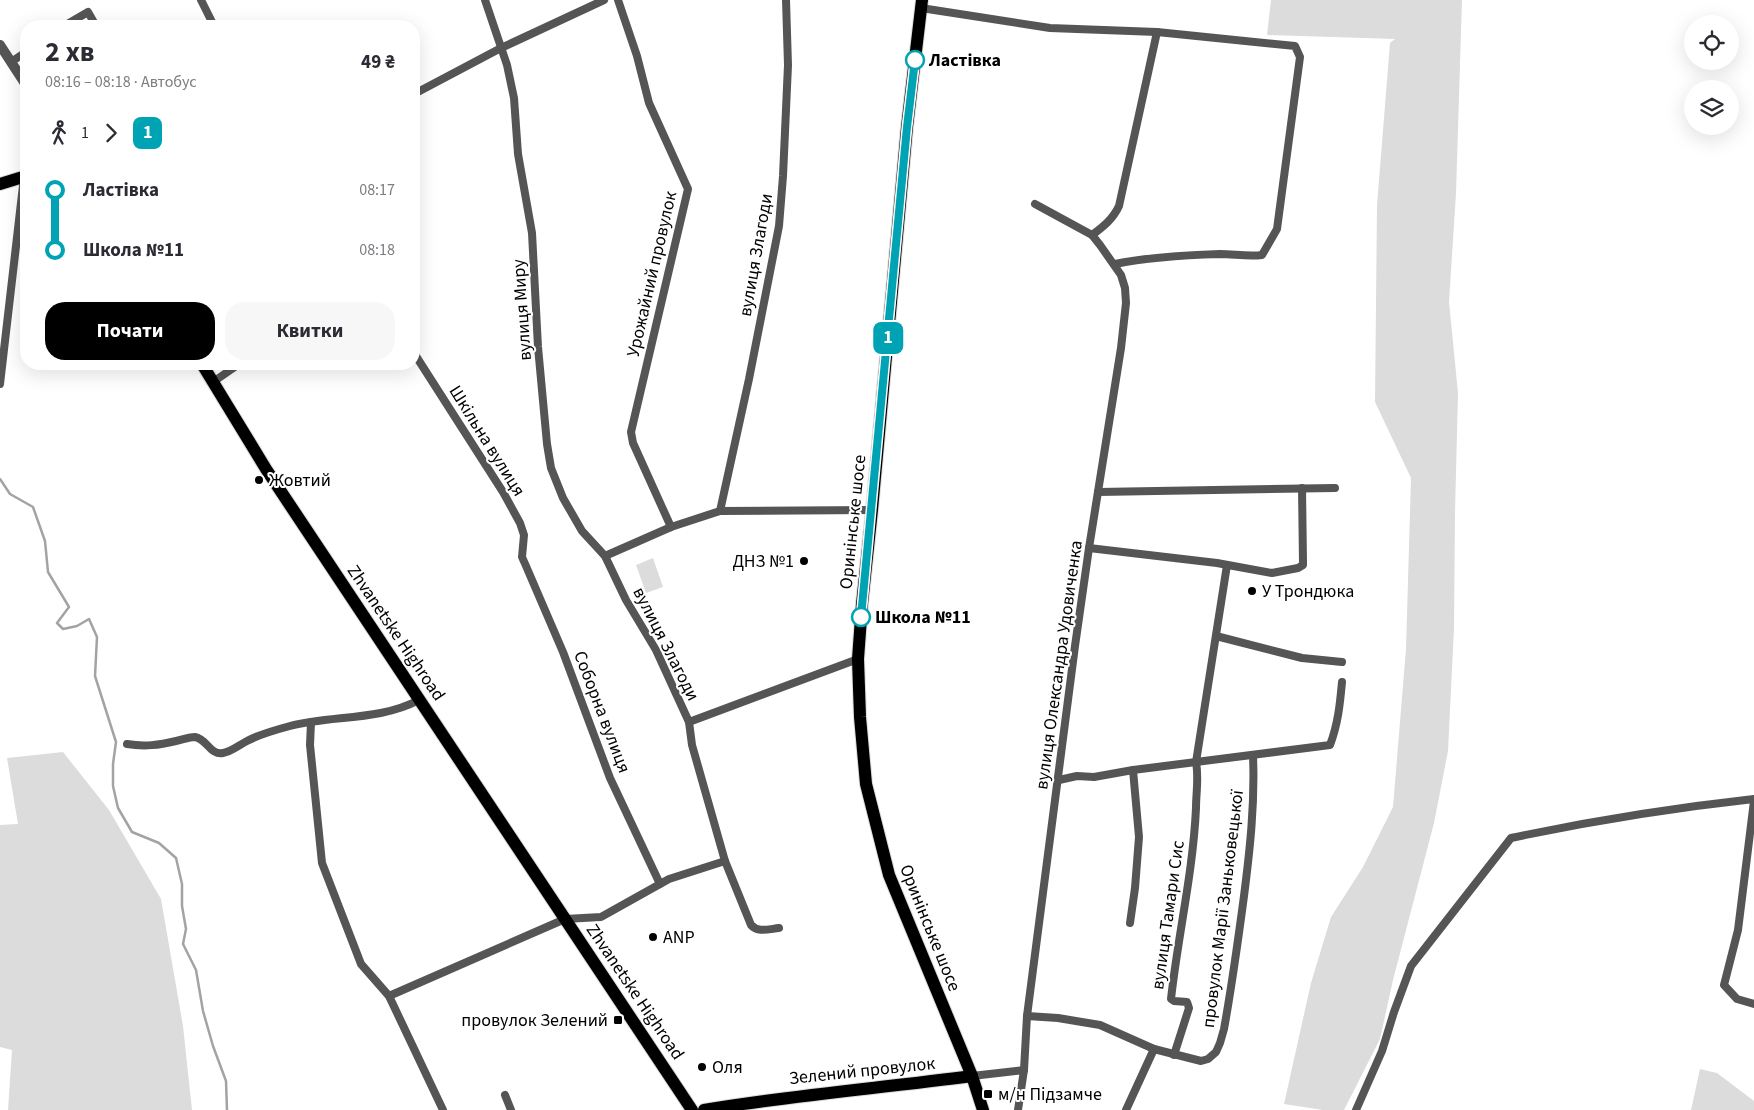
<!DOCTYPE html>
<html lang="uk">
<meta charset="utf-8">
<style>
:root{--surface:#fff;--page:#f7f7f7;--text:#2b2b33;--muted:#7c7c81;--accent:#000}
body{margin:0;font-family:"Source Sans 3",sans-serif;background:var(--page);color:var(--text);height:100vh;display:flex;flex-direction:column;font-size:19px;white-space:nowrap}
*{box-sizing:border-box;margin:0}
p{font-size:16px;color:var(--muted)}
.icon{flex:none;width:28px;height:28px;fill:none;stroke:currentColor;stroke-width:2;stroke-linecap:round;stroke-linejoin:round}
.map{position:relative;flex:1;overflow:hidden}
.side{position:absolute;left:20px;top:20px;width:400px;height:350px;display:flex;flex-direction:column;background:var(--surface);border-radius:20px;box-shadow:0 5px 20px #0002}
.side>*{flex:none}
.badge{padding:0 10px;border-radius:8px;font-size:18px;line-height:32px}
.controls{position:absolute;left:1684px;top:15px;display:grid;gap:10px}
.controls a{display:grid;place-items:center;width:55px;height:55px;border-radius:50%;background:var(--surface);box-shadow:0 5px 20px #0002;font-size:25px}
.map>.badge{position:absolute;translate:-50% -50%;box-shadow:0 0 0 2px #fff}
.legs{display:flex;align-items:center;gap:8px;height:55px;padding:0 25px;font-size:16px}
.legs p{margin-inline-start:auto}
.summary{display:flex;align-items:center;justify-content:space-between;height:85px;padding:0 25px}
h1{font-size:28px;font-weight:700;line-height:38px}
.cta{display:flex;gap:10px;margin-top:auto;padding:10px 25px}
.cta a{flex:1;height:58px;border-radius:20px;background:var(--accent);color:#fff;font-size:20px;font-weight:700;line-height:58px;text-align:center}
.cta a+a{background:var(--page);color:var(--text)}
ul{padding:0 25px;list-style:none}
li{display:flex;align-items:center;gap:18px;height:60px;font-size:19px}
li i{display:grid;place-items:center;width:8px;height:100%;margin:0 6px;background:currentColor}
li i::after{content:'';width:12px;height:12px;margin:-6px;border:4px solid;border-radius:50%;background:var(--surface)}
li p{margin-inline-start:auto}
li:first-child i{background:linear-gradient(#0000 50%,currentColor 0)}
li:last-child i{background:linear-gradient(currentColor 50%,#0000 0)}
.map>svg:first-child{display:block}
.green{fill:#dcdcdc}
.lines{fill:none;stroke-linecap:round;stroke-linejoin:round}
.stream{stroke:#a3a3a3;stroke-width:2.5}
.primary-casing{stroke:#dbdbdb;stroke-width:14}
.minor{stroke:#555;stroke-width:8}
.tertiary{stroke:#555;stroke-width:10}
.primary{stroke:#000;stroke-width:12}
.line-1-casing{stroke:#fff;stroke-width:11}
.line-1{stroke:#00a3b4;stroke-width:8}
.stop-1-dot{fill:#fff;stroke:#00a3b4;stroke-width:2.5}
.poi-dot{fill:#000;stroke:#fff;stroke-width:2}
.labels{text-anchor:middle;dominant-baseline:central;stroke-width:4;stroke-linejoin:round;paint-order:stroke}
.stop-label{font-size:18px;font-weight:bold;fill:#000;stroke:#fff;text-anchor:start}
.street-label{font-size:18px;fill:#000;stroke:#fff}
.poi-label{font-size:18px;fill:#000;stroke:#fff;text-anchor:start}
</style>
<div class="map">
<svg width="1754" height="1110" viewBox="0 0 1754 1110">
<rect width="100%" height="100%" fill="#fff"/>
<g class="green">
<path d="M1271 0H1462L1456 193 1449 302 1458 393 1455 513 1454 628 1448 751 1434 823 1393 980 1380 1039 1344 1110H1323L1284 1104 1311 983 1331 917 1363 867 1393 807 1406 649 1411 478 1375 402 1377 205 1390 43 1395 39 1267 35Z"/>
<path d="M653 558 663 587 646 593 636 565Z"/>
<path d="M63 752 109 810 161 899 183 1026 192 1110H8L12 1050 0 1047V825L18 824 7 758Z"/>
<path d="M1700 1069 1717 1073 1754 1101V1110H1691Z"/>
</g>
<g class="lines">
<path class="stream" d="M0 479 10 494 33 507 45 541 48 572 69 607 57 623 63 629 77 626 89 619 97 637 95 676 116 742 113 764V786L118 808 132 832 159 843 176 858 182 884V906L186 929 183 944 196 970 203 1011 213 1046 226 1081 227 1110"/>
<g class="primary-casing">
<g id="primary">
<path d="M922 0 907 127 872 510 862 604 858 659 860 717 866 784 889 875 972 1076 983 1110"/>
<path d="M0 184 26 176"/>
<path d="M202 364 266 469 692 1110"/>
<path d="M704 1110C793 1095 882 1088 972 1076"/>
</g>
</g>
<g class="minor">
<path d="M201 0 214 26"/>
<path d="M485 0 507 65 514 98 518 154 532 233 538 347 547 444 551 468 563 498 582 531 605 556 626 600 656 650 689 722 692 745 725 861 751 925C758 933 769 929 779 928"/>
<path d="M618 0 637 56 649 103 688 189 631 432 633 443 671 527"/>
<path d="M921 8 1050 28 1157 32 1295 46 1300 57 1277 229 1262 255C1248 257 1234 254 1220 254 1185 255 1149 257 1115 264"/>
<path d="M64 26 88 12 96 26"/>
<path d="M11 62 26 52"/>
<path d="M414 94 501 48 604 0"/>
<path d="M1092 235C1103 227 1113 219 1119 206L1157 32"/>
<path d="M414 353 503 492 520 523 524 535 522 557 526 566 563 652 610 778 660 884"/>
<path d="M213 382 239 364"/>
<path d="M0 384 24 177"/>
<path d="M1098 492 1335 488"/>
<path d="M720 511 749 379 779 226 783 176 788 65 786 0"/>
<path d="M1089 548 1217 563 1272 573 1298 568 1303 565V562L1302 488"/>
<path d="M605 556 671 527 720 511 872 510"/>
<path d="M1216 636 1302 658 1342 662"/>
<path d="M311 722 310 745 322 863 361 964 389 996 443 1110"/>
<path d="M689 722 858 659"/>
<path d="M127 744C145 747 159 745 176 741 182 740 189 737 195 737 207 739 211 756 223 753 231 752 239 745 247 741 260 734 275 730 290 726 333 715 379 721 419 700"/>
<path d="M1059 780 1077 776 1094 777 1133 770 1330 745C1338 724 1340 704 1342 682"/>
<path d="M1754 801 1738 930 1724 985 1737 999 1754 1004"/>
<path d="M1130 923 1135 888 1139 837 1133 770"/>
<path d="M389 996 565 919 601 917 669 879 725 861"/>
<path d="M1027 1016 1058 1018 1100 1025 1154 1049 1201 1061 1208 1059 1216 1052 1220 1043 1224 1029C1232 985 1238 941 1244 896 1250 849 1255 803 1253 756"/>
<path d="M1174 1055 1189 1008 1187 1002 1174 1001 1171 999C1178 935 1193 873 1196 808 1196 793 1199 778 1196 762L1227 565"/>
<path d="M972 1076 1024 1070"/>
<path d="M505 1095 511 1110"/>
<path d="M1018 1110 1024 1070 1027 1016 1075 646 1089 548 1121 348 1126 303 1125 288 1121 275 1100 245 1092 235 1035 204"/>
<path d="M1126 1110 1154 1049"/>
<path d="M1356 1110 1382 1051 1394 1012 1411 966 1511 838C1591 821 1672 808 1754 799"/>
</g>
<path class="tertiary" d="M0 45 26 85"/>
<use href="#primary" class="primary"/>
</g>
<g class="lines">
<g class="line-1-casing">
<path id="line-1" d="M861 617 907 127 915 60"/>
</g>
<use href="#line-1" class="line-1"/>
</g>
<g class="stop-1-dot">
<circle cx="915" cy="60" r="9"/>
<circle cx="861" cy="617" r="9"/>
</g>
<g class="poi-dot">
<circle cx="259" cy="480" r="5"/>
<circle cx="804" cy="561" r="5"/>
<circle cx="1252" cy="591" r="5"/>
<circle cx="653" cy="937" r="5"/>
<rect x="613" y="1015" width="10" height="10" rx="2.5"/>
<circle cx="702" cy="1067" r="5"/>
<rect x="983" y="1089" width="10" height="10" rx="2.5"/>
</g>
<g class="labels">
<g class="stop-label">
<text x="929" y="60">Ластівка</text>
<text x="875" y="617">Школа №11</text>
</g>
<g class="street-label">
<text transform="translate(756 255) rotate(-80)">вулиця Злагоди</text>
<text transform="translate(652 274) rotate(-77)">Урожайний провулок</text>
<text transform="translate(522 310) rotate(-94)">вулиця Миру</text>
<text transform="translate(487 441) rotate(58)">Шкільна вулиця</text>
<text transform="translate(853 522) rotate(-84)">Оринінське шосе</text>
<text transform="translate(396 633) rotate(56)">Zhvanetske Highroad</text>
<text transform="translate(666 644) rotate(63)">вулиця Злагоди</text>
<text transform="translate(1059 665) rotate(-82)">вулиця Олександра Удовиченка</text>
<text transform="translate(602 712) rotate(69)">Соборна вулиця</text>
<text transform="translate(1223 909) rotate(-83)">провулок Марії Заньковецької</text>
<text transform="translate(1168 915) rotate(-82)">вулиця Тамари Сис</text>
<text transform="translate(930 928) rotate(68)">Оринінське шосе</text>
<text transform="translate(635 992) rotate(56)">Zhvanetske Highroad</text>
<text transform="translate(862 1071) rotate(-6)">Зелений провулок</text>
</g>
<g class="poi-label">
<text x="269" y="480">Жовтий</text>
<text x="794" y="561" text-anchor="end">ДНЗ №1</text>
<text x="1262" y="591">У Трондюка</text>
<text x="663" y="937">ANP</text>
<text x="608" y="1020" text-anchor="end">провулок Зелений</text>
<text x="712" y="1067">Оля</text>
<text x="998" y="1094">м/н Підзамче</text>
</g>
</g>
</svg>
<div class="controls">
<a><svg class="icon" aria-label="locate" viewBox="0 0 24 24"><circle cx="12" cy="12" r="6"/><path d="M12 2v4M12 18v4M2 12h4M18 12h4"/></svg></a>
<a><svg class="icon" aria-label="layers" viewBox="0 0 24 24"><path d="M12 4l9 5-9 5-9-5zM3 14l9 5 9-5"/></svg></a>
</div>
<b class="badge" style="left:888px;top:338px;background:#00a3b4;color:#fff">1</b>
<section class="side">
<div class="summary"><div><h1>2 хв</h1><p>08:16 – 08:18 · Автобус</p></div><b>49 ₴</b></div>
<div class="legs"><svg class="icon" aria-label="walk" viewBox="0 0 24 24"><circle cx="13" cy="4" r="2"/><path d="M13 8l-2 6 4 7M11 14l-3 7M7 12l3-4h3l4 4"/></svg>1<svg class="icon" aria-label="forward" viewBox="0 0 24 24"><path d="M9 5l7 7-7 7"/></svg><b class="badge" style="background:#00a3b4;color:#fff">1</b></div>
<ul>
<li><i style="color:#00a3b4"></i><b>Ластівка</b><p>08:17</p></li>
<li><i style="color:#00a3b4"></i><b>Школа №11</b><p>08:18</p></li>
</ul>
<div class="cta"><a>Почати</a><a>Квитки</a></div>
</section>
</div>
